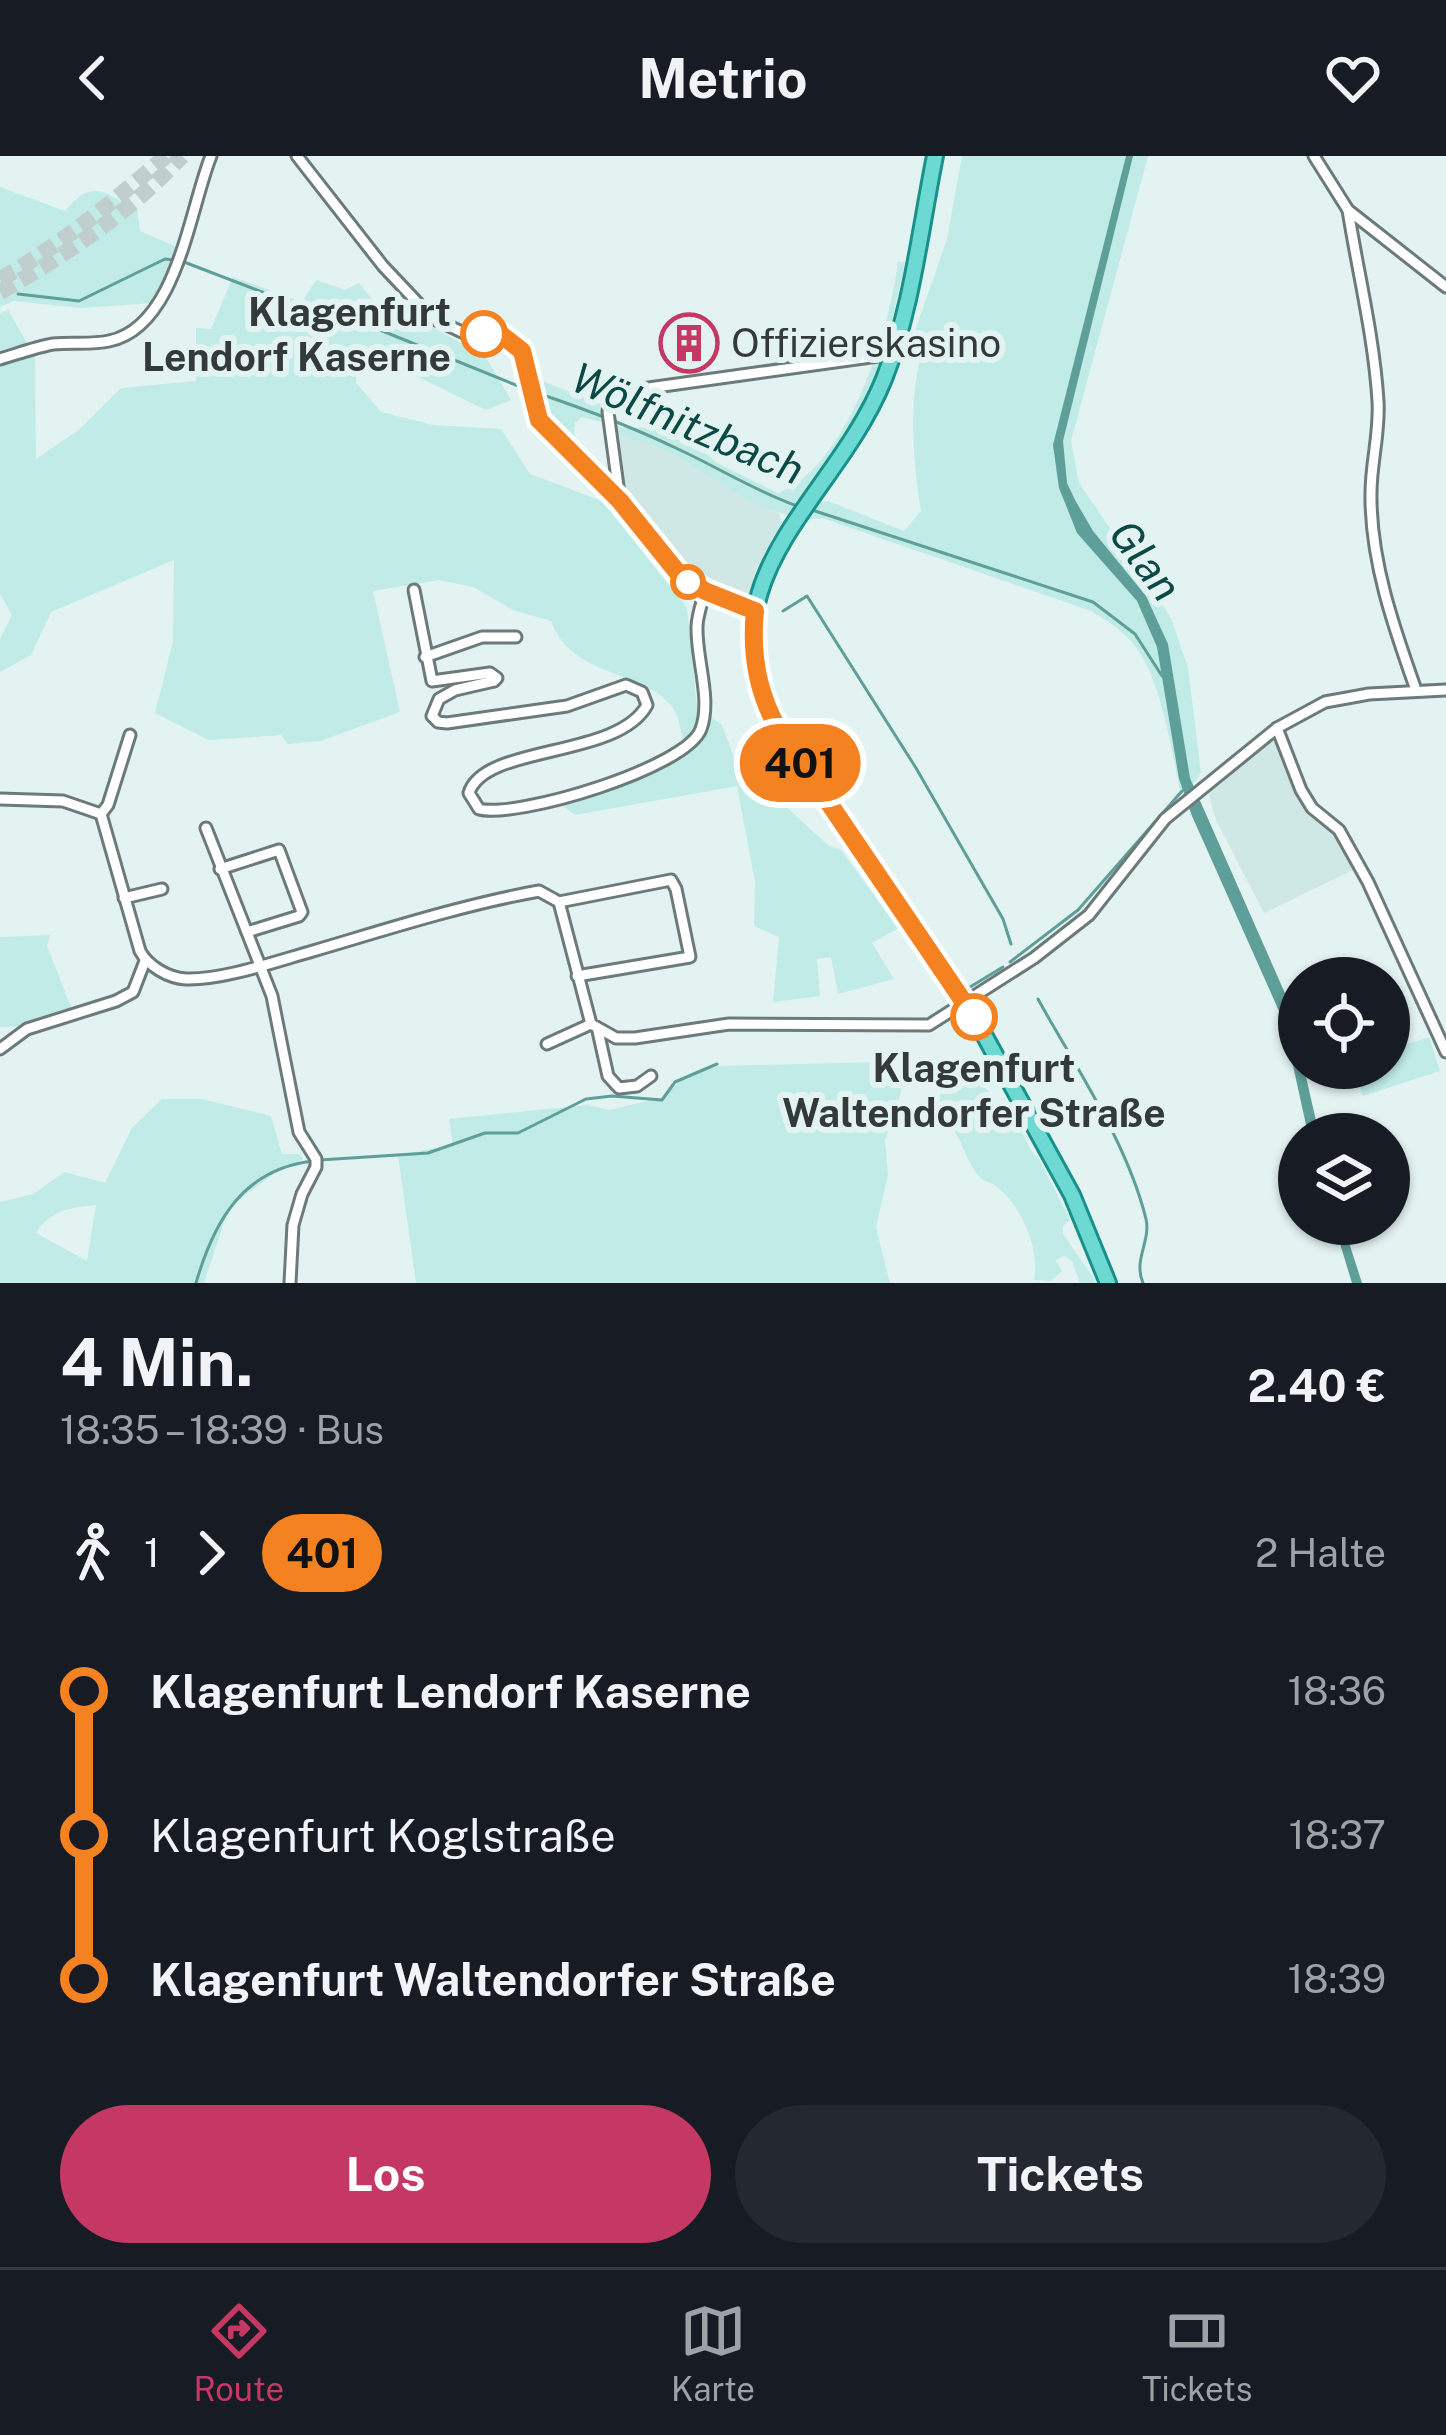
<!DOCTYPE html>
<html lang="de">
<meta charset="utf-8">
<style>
:root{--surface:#171b24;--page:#242831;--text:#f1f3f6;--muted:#9ea1a6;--line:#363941;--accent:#c63864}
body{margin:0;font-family:"Public Sans",sans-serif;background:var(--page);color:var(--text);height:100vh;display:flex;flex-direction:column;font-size:45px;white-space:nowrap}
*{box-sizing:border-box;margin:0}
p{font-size:39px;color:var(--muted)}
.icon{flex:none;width:66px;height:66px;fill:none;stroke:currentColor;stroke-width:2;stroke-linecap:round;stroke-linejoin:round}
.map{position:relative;height:1127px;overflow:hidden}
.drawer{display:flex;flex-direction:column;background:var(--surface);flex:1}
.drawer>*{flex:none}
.badge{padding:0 24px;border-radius:39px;font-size:42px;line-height:78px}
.controls{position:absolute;left:1278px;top:801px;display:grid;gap:24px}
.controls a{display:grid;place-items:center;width:132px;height:132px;border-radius:50%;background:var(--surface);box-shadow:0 3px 9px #0004;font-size:60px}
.map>.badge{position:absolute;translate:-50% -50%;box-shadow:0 0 0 6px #fff}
.legs{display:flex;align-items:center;gap:18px;height:132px;padding:0 60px;font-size:39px}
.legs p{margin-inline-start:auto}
.headline{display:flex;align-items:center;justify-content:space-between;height:204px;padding:0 60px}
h1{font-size:66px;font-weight:700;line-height:90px}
.cta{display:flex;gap:24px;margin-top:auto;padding:24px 60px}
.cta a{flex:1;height:138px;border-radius:72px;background:var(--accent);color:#fff;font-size:48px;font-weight:700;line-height:138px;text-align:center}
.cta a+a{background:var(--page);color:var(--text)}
ul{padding:0 60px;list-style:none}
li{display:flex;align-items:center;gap:42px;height:144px;font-size:45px}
li i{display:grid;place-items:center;width:18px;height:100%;margin:0 15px;background:currentColor}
li i::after{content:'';width:30px;height:30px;margin:-15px;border:9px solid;border-radius:50%;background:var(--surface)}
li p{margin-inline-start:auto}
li:first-child i{background:linear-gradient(#0000 50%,currentColor 0)}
li:last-child i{background:linear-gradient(currentColor 50%,#0000 0)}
header{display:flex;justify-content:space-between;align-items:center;height:156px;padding:0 60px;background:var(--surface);font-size:54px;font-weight:700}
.tab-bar{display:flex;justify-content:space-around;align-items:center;height:168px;border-top:3px solid var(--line);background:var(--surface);font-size:33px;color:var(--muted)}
.tab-bar a{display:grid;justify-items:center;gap:6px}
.tab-bar .selected{color:var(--accent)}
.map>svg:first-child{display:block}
.built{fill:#cfe7e5}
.green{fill:#c0ebe6;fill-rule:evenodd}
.water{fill:#5e9f99}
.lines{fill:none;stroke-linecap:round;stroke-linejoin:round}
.stream{stroke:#5e9f99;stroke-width:3}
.highway-tunnel{stroke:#c0cecd;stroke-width:16;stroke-dasharray:16 8;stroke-linecap:butt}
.minor-casing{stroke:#6c7a79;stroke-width:15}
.major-casing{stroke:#19918b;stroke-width:20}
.minor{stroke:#fff;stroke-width:9}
.major{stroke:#6dd9d3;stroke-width:14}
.line-1-casing{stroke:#fff;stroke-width:27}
.line-1{stroke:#f58220;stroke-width:18}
.stop-1-dot{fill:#fff;stroke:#f58220;stroke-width:6}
.labels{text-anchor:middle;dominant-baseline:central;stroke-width:12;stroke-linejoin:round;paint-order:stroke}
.stop-label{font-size:39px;font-weight:bold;fill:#343a3a;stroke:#e3f3f2;text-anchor:end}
.poi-label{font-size:39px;fill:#343a3a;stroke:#e3f3f2;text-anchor:start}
.water-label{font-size:42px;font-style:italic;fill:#0c4945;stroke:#e3f3f2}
</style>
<header><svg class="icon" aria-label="back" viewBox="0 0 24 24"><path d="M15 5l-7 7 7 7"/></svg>Metrio<svg class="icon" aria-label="heart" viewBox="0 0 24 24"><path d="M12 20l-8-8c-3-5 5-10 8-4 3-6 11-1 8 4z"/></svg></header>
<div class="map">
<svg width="1446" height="1127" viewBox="0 0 1446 1127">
<rect width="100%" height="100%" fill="#e3f3f2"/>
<g class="built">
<path d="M615 277 668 296 744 342 778 354 782 366 757 411 749 438 741 441 687 416 671 403 623 340Z"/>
<path d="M1276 575 1300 634 1338 677 1355 713 1264 757 1216 664 1208 636Z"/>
</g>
<g class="green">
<path d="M962 0H1148L1071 285 1079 327 1171 462 1188 512 1201 617 1182 643C1172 598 1163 527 1135 490 1123 474 1107 465 1091 455L822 362 800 365 814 347 828 345 904 375 921 355C912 295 907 237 927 179L915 175 947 83Z"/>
<path d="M0 31 65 55C93 22 103 36 137 54L140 75 177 91 153 147 81 152 13 145 0 151Z"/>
<path d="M898 106H905L883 205 851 273 789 360 744 342 668 296 615 277 613 271 654 272 700 292 717 307 778 337C849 310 889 174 898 106Z"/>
<path d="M233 121 302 146 316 124 345 134 359 127 389 165 403 170 420 165 485 200 511 244 486 254 371 198 357 206 356 227 381 256 433 269 501 273 530 318 602 345 687 452 697 551 722 569 735 604 829 690 841 694 898 772 872 787 894 823 838 838 831 801 817 803 820 840 773 846 779 781 754 770 755 726 737 630 575 659 563 650 685 599C682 586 681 562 673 552 645 513 572 523 551 465L513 454 473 431 439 424 373 435 400 556 320 585 288 588 281 579 209 584 155 557 173 486 174 404 51 456 31 499 0 516V483L12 459 0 438V157L8 154 35 201 36 303 80 273 121 232 196 225V172L211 173Z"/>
<path d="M537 223 600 248 605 267 582 261 575 267 574 281 588 304 543 258Z"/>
<path d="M50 779 47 790 72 854 24 870 0 871V781Z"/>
<path d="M1429 881 1440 915 1363 940 1354 912H1389V894Z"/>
<path d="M879 906 902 933 885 984 888 1019 876 1071 890 1127H416L398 999 453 989 449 963 587 949 610 954 663 941 682 923 718 910Z"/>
<path d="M973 914C985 936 1004 949 1018 969 1026 981 1028 994 1039 1003L1070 1064 1063 1070V1078L1097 1127H1080L1072 1105 1064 1100 1056 1104 1062 1115 1051 1125 1034 1124C1040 1091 1021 1050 997 1031 987 1022 989 1030 980 1021 962 1001 962 974 938 958L941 932Z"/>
<path d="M162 943H202L271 960 282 998H300L303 1003 279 1014 229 1051 204 1127H0V1046L33 1038 65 1016 105 1027 132 972ZM96 1049 87 1105 36 1077C49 1055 71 1051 96 1049Z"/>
</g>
<g class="water">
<path d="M1126 0H1133L1063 285 1067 327 1075 344 1093 375 1146 440 1168 488 1190 622 1295 860 1299 912H1304L1319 978H1308L1283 864 1192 660 1179 623 1157 491 1137 445 1077 377 1059 332 1053 289Z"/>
<path d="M1334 1068H1343L1362 1127H1352Z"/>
</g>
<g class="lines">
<g class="stream">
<path d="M184 106 317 157 348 161 528 234"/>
<path d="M18 138 79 145 165 103 174 104"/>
<path d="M537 237C585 253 632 271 678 293 719 312 753 334 797 350"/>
<path d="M812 354 1093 446 1135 478 1162 520"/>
<path d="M783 455 807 440 916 612 1003 763 1011 788"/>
<path d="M1010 806 1078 754 1182 635"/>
<path d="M970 831 1003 811"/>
<path d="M1038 843C1076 912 1127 986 1146 1063 1151 1085 1133 1104 1143 1127"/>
<path d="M320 1004 428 997 485 977H518L586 943 612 940 662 944 675 926 717 908"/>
<path d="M196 1127C214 1065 243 1013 313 1005"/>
</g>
<g class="highway-tunnel">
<path d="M0 123C61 89 113 46 166 0"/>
<path d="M0 136C66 99 130 56 182 0"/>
</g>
<g class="minor-casing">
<g id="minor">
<path d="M297 0 383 110 432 162 464 177 503 180 522 195 539 264 620 345 678 417 705 435 755 455"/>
<path d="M1314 0 1348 54 1446 131"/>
<path d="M1348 54C1358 117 1374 181 1378 245 1380 277 1371 306 1371 337 1370 404 1394 472 1416 534"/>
<path d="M0 203C17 198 36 191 53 188 72 186 91 189 109 185 177 171 189 55 211 0"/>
<path d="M620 345 608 256 610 241 620 236 878 200"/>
<path d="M414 434 432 525 490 517 497 522 494 525"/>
<path d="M425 501 482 481H516"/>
<path d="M494 525 455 534 439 543 432 560 438 566 447 567 567 550 626 529 642 536 647 549C618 603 484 588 469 637L479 653C516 663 687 612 701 573 712 543 696 503 697 471 697 460 702 447 705 435"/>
<path d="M1277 572 1301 634 1312 652 1339 674 1368 726 1446 896"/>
<path d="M0 643 63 645 101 658 140 795C148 810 168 822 186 823 224 824 277 805 313 795 388 773 462 749 539 735L559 746 591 868 616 882H635L729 868 929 869 1034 802 1089 759 1165 663 1277 572 1325 546 1369 538 1446 534"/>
<path d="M101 658 108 649 130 579"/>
<path d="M206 672 272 840 299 976 316 1003V1011L302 1038 293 1069 290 1127"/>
<path d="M220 713 279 694 302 756 299 760 247 776"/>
<path d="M124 742 162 733"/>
<path d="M559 746 671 724 676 733 690 801 577 820"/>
<path d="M598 875 608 920 619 932 637 930 651 920"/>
<path d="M547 888 591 868"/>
<path d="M0 893 27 873 116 845 133 836 145 805"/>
</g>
</g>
<g class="major-casing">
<path id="major" d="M935 0C920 74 912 153 884 223 834 347 700 418 775 569L977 866 1072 1039 1108 1127"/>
</g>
<use href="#minor" class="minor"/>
<use href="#major" class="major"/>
</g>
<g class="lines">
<g class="line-1-casing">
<path id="line-1" d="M484 178 503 180 522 195 539 264 620 345 678 417 705 435 755 455C751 494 757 534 776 569L974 861"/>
</g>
<use href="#line-1" class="line-1"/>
</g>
<defs>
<g id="building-ring" transform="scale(3)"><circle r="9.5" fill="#e3f3f2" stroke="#c63864" stroke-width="1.5"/><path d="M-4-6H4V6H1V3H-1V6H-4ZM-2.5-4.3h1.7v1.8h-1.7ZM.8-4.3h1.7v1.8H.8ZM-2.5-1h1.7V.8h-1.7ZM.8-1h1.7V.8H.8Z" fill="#c63864"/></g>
</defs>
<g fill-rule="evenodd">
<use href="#building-ring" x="689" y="187"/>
</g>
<g class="stop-1-dot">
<circle cx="484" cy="178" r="21"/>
<circle cx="688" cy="426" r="15"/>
<circle cx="974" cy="861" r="21"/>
</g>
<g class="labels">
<g class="stop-label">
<text x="451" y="156">Klagenfurt<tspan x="451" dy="45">Lendorf Kaserne</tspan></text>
<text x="974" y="912" text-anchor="middle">Klagenfurt<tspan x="974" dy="45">Waltendorfer Straße</tspan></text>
</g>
<g class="poi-label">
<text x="731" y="187">Offizierskasino</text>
</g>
<g class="water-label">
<text transform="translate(688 267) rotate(23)">Wölfnitzbach</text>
<text transform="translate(1146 404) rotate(53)">Glan</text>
</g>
</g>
</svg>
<div class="controls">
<a><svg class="icon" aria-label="locate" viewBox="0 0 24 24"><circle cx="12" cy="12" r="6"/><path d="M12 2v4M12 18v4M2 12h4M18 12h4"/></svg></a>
<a><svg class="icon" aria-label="layers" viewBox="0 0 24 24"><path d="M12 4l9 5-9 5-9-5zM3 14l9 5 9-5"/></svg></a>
</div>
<b class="badge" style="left:800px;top:607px;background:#f58220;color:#111">401</b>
</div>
<section class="drawer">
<div class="headline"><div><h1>4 Min.</h1><p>18:35 – 18:39 · Bus</p></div><b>2.40 €</b></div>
<div class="legs"><svg class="icon" aria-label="walk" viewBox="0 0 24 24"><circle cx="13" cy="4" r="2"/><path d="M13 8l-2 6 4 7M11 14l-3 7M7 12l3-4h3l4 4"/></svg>1<svg class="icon" aria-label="forward" viewBox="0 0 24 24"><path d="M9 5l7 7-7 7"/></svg><b class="badge" style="background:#f58220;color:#111">401</b><p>2 Halte</p></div>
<ul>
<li><i style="color:#f58220"></i><b>Klagenfurt Lendorf Kaserne</b><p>18:36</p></li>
<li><i style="color:#f58220"></i><span>Klagenfurt Koglstraße</span><p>18:37</p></li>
<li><i style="color:#f58220"></i><b>Klagenfurt Waltendorfer Straße</b><p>18:39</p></li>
</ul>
<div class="cta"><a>Los</a><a>Tickets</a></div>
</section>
<nav class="tab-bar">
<a class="selected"><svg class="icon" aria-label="directions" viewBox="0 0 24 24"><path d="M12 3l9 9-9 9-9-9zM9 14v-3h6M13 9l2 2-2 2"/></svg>Route</a>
<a><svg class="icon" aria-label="map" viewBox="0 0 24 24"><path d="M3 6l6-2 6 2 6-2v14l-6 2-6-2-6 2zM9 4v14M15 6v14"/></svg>Karte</a>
<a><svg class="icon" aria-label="tickets" viewBox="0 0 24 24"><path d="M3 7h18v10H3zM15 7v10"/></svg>Tickets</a>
</nav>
